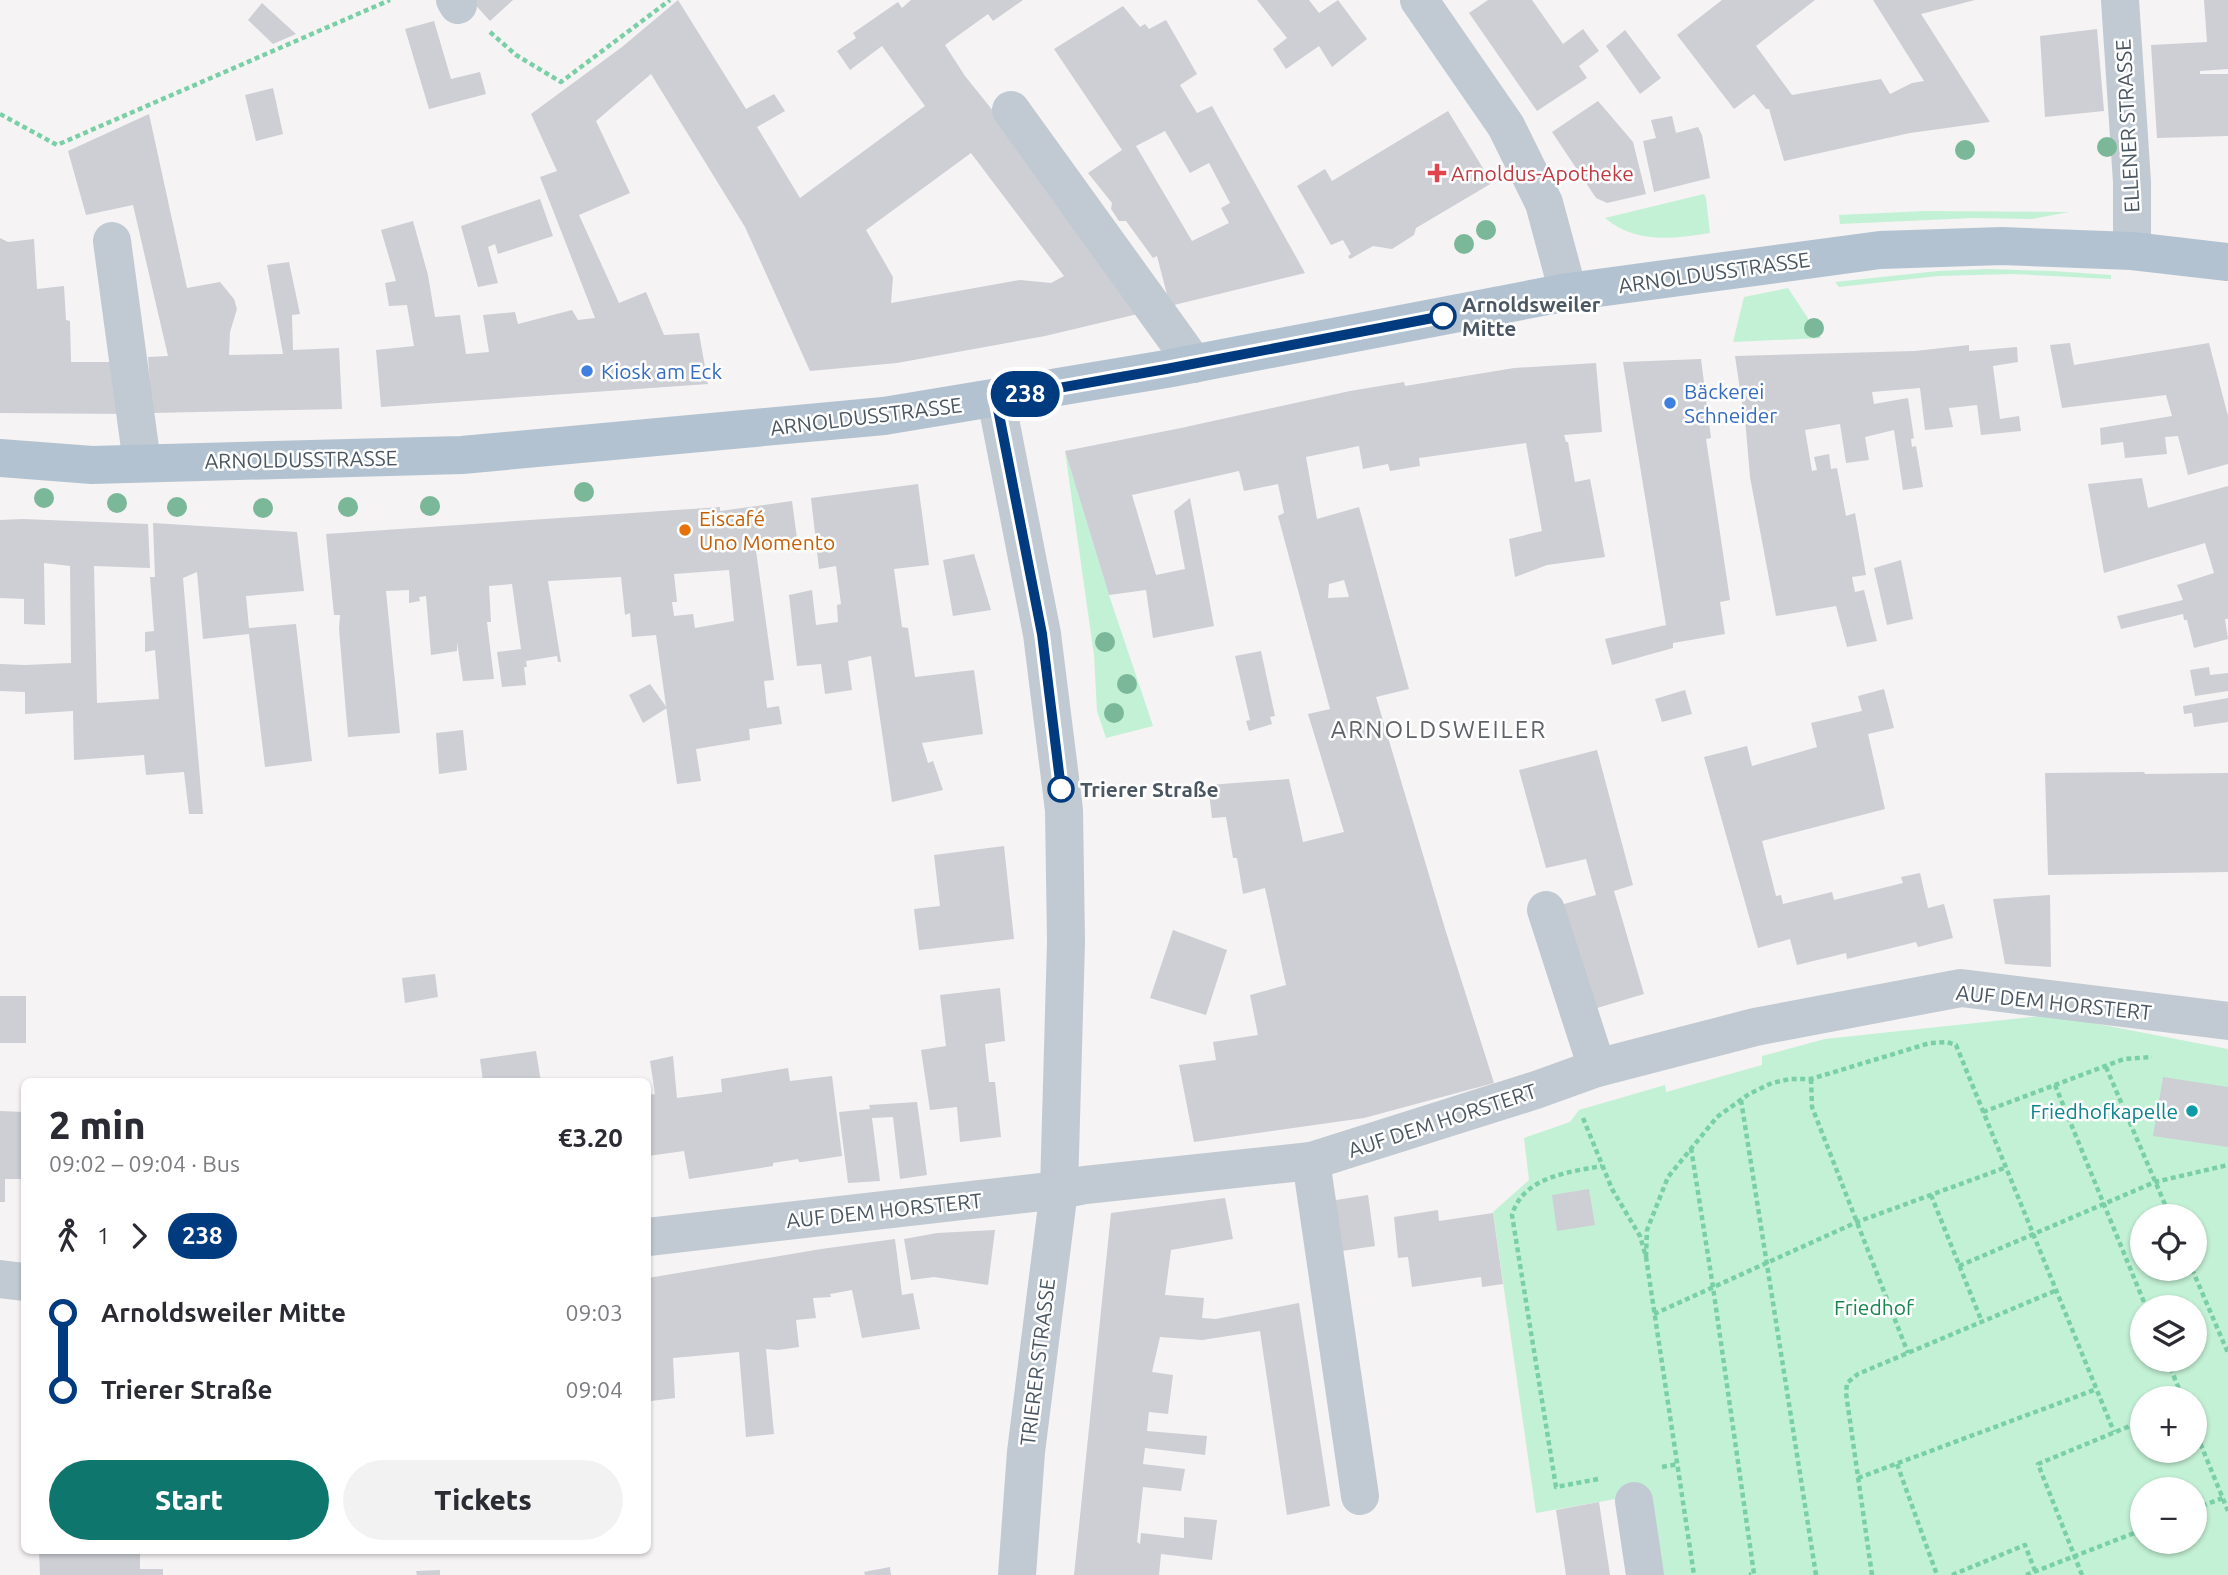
<!DOCTYPE html>
<meta charset="utf-8">
<style>
:root{--surface:#fff;--page:#f2f2f3;--text:#2b2b33;--muted:#7c7c81;--accent:#0f766e}
body{margin:0;font-family:Ubuntu,sans-serif;background:var(--page);color:var(--text);height:100vh;display:flex;flex-direction:column;font-size:26px;white-space:nowrap}
*{box-sizing:border-box;margin:0}
p{font-size:23px;color:var(--muted)}
.icon{flex:none;width:38px;height:38px;fill:none;stroke:currentColor;stroke-width:2;stroke-linecap:round;stroke-linejoin:round}
.map{position:relative;flex:1;overflow:hidden}
.drawer{position:absolute;left:21px;top:1078px;width:630px;height:476px;display:flex;flex-direction:column;background:var(--surface);border-radius:10px;box-shadow:0 2px 5px #0004}
.drawer>*{flex:none}
.badge{padding:0 14px;border-radius:23px;font-size:24px;line-height:46px}
.fabs{position:absolute;left:2130px;top:1204px;display:grid;gap:14px}
.fabs a{display:grid;place-items:center;width:77px;height:77px;border-radius:50%;background:var(--surface);box-shadow:0 2px 5px #0004;font-size:35px}
.map>.badge{position:absolute;translate:-50% -50%;box-shadow:0 0 0 4px #fff}
.legs{display:flex;align-items:center;gap:10px;height:77px;padding:0 28px;font-size:23px}
.legs p{margin-inline-start:auto}
.summary{display:flex;align-items:center;justify-content:space-between;height:119px;padding:0 28px}
h1{font-size:38px;font-weight:800;line-height:52px}
.action{display:flex;gap:14px;margin-top:auto;padding:14px 28px}
.action a{flex:1;height:80px;border-radius:42px;background:var(--accent);color:#fff;font-size:28px;font-weight:800;line-height:80px;text-align:center}
.action a+a{background:var(--page);color:var(--text)}
ul{padding:0 28px;list-style:none}
li{display:flex;align-items:center;gap:24px;height:77px;font-size:26px}
li i{display:grid;place-items:center;width:10px;height:100%;margin:0 9px;background:currentColor}
li i::after{content:'';width:18px;height:18px;margin:-9px;border:5px solid;border-radius:50%;background:var(--surface)}
li p{margin-inline-start:auto}
li:first-child i{background:linear-gradient(#0000 50%,currentColor 0)}
li:last-child i{background:linear-gradient(currentColor 50%,#0000 0)}
.map>svg:first-child{display:block}
.green{fill:#c3f1d5;fill-rule:evenodd}
.building{fill:#cdcfd5;fill-rule:evenodd}
.lines{fill:none;stroke-linecap:round;stroke-linejoin:round}
.path{stroke:#7ad0a6;stroke-width:4.5;stroke-dasharray:5 3.5;stroke-linecap:butt}
.minor{stroke:#c1cad2;stroke-width:38}
.major{stroke:#b3c2d1;stroke-width:38}
.tree{fill:#7bb799}
.line-1-casing{stroke:#fff;stroke-width:16}
.line-1{stroke:#003b80;stroke-width:10}
.health-dot{fill:#e0444e;stroke:#fff;stroke-width:2.5}
.stop-1-dot{fill:#fff;stroke:#003b80;stroke-width:3.5}
.shop-dot{fill:#3f7fe0;stroke:#fff;stroke-width:2.5}
.food-dot{fill:#e8710a;stroke:#fff;stroke-width:2.5}
.culture-dot{fill:#0f9aa8;stroke:#fff;stroke-width:2.5}
.labels{text-anchor:middle;dominant-baseline:central;stroke-width:5;stroke-linejoin:round;paint-order:stroke}
.street-label{font-size:21px;fill:#4a5661;stroke:#fff}
.health-label{font-size:21px;fill:#be3a42;stroke:#fff;text-anchor:start}
.stop-label{font-size:21px;font-weight:bold;fill:#4a5661;stroke:#fff;text-anchor:start}
.shop-label{font-size:21px;fill:#366cbe;stroke:#fff;text-anchor:start}
.food-label{font-size:21px;fill:#c56008;stroke:#fff;text-anchor:start}
.culture-label{font-size:21px;fill:#0d838f;stroke:#fff;text-anchor:end}
.park-label{font-size:21px;fill:#17864f;stroke:#fff}
.quarter-label{font-size:24px;letter-spacing:2px;fill:#5f6368;stroke:#fff}
</style>
<div class="map">
<svg width="2228" height="1575" viewBox="0 0 2228 1575">
<rect width="100%" height="100%" fill="#f5f3f3"/>
<g class="green">
<path d="M1704 194 1706 198 1710 233C1672 239 1636 244 1605 218Z"/>
<path d="M1926 211 2069 212 2032 219 1973 218 1840 224 1839 215Z"/>
<path d="M1988 269 2052 271 2111 275V279L2012 274 1938 276 1839 287 1835 282 1938 271Z"/>
<path d="M1788 288 1821 338 1733 342 1744 297Z"/>
<path d="M1065 451 1109 595 1153 726 1106 738 1097 711 1094 655Z"/>
<path d="M2051 1015 2228 1049V1575H1657L1644 1494 1536 1513 1493 1212 1529 1180 1524 1138 1570 1122 1579 1110 1665 1085 1666 1092 1762 1065V1056L1825 1039ZM2142 1216H2194V1269H2142ZM2142 1307H2194V1360H2142ZM2142 1398H2194V1451H2142ZM2142 1489H2194V1542H2142Z"/>
</g>
<g class="building">
<path d="M471 0H513L490 21Z"/>
<path d="M678 0 746 109 774 94 785 111 757 127 800 198 925 106 882 46 850 70 837 51 856 38 853 33 898 2 902 8 911 0H1023L993 21 988 14 945 45 965 76 1006 127 1142 313 1045 336 897 363 810 371 745 227 651 74 596 121 630 193 579 215 619 303 646 292 664 335 699 333 708 384 381 407 376 350 414 346 407 305 389 306 385 283 396 281 381 230 413 221 428 275 435 317 460 315 466 354 489 352 483 315 515 312 518 324 572 310 578 320 595 318 540 177 557 171 531 114 622 47ZM971 153 1064 276 1051 283 1020 280 891 303 893 277 866 230Z"/>
<path d="M1257 0H1309L1319 13 1338 0 1367 39 1332 67 1319 46 1286 69 1273 49 1287 38Z"/>
<path d="M1488 0H1532L1563 44 1583 29 1599 51 1579 66 1587 78 1537 111 1469 13Z"/>
<path d="M1722 0H1815L1756 46 1792 95 1881 79 1890 94 1912 83 1924 81 1873 0H1975L1921 14 1990 122 1910 133 1784 161 1769 109H1766L1754 94 1734 109 1677 35Z"/>
<path d="M2204 0H2228V69L2200 71V74H2228V136L2157 138 2151 45 2207 42Z"/>
<path d="M262 3 296 34 273 44 248 20Z"/>
<path d="M1123 6 1140 27 1145 24 1149 29 1166 20 1197 74 1180 85 1197 113 1212 106 1305 273 1170 306 1157 256 1153 258 1126 221H1119L1111 209 1112 203 1088 173 1122 150 1054 49ZM1165 131 1190 173 1209 163 1230 203 1221 208 1229 223 1192 241 1136 146Z"/>
<path d="M434 21 451 79 480 72 486 94 429 109 405 29Z"/>
<path d="M2097 29 2104 111 2045 117 2040 36Z"/>
<path d="M1625 30 1661 78 1640 94 1606 46Z"/>
<path d="M273 88 283 134 256 141 245 95Z"/>
<path d="M1598 101 1633 142 1646 194 1607 203 1596 198 1552 132Z"/>
<path d="M1448 111 1492 183 1416 228 1414 235 1392 249 1373 246 1350 259 1348 256 1351 254 1343 240 1331 245 1297 186 1325 169 1332 181Z"/>
<path d="M149 114 187 288 220 282 234 299 237 309 230 332 229 355 283 354 267 265 289 262 300 314 292 315 293 350 339 348 342 409 152 413 148 357 168 356 133 205 86 215 68 151Z"/>
<path d="M1672 116 1676 133 1698 127 1702 135 1710 178 1654 192 1643 141 1656 138 1651 120Z"/>
<path d="M540 199 553 236 498 254 495 244 488 247 498 283 478 287 461 226Z"/>
<path d="M0 238 8 242 34 239 37 289 64 286 66 320 70 321 71 362H119L129 414 0 413Z"/>
<path d="M2070 343 2074 365 2209 343 2228 416V464L2188 475 2178 436 2165 437 2167 454 2125 458 2123 442 2101 445 2100 428 2172 416 2166 395 2062 408 2050 345Z"/>
<path d="M1969 345V351L2017 347 2018 362 1993 366 2000 419 2019 416 2021 431 1981 435 1977 405 1949 408 1953 427 1925 430 1920 388 1872 392 1874 404 1908 398 1914 438 1911 439 1912 447 1916 446 1923 487 1903 490 1894 430 1865 437 1869 460 1846 463 1840 424 1805 430 1812 471 1817 470 1814 457 1829 454 1831 469 1837 468 1846 516 1855 513 1866 575 1852 577 1855 592 1864 590 1877 641 1847 647 1836 606 1776 616 1750 477 1746 430 1735 356 1915 351Z"/>
<path d="M1701 359 1711 438 1706 439 1730 600 1720 602 1725 634 1673 643V648L1612 665 1605 639 1666 625 1623 362Z"/>
<path d="M1596 363 1602 432 1564 435 1566 442H1568L1575 482 1590 479 1605 557 1547 565 1515 577 1509 539 1542 531 1526 443 1419 458 1420 466 1390 471 1388 464 1363 469 1359 446 1306 457 1317 519 1359 507 1409 689 1376 697 1446 932 1494 1083 1364 1118 1194 1142 1179 1065 1216 1060 1213 1042 1258 1035 1250 995 1286 985 1265 888 1243 894 1237 858H1233L1226 817 1212 818 1208 785 1289 779 1303 842 1344 832 1308 714 1330 709 1278 516 1284 513 1278 484 1244 491 1239 471 1132 495 1156 575 1185 569 1174 511 1190 498 1214 626 1153 638 1146 590 1109 595 1065 451 1181 428 1350 391 1404 382 1405 386 1514 368ZM1344 580 1349 597 1328 598 1329 584Z"/>
<path d="M2142 478 2148 508 2228 486V619H2225L2228 639 2194 648 2187 620H2184L2183 614 2121 629 2117 616 2183 600 2177 585 2214 573 2205 543 2104 573 2088 484Z"/>
<path d="M918 484 929 565 894 569 902 627 908 628 915 677 974 670 983 734 922 743 928 763 933 761 943 790 892 802 871 656 848 661 852 690 825 694 821 664 797 666 789 595 812 590 816 625 838 622 837 605 841 604 836 566 819 569 811 498Z"/>
<path d="M792 501 798 546 756 551 774 680 764 681 767 708 779 706 782 724 749 729 750 740 696 749 701 781 677 784 656 635 632 637 630 613 625 615 621 577 548 581 561 662H558L557 656 526 661 527 667H524L526 685 502 687 497 652 521 649 512 584 489 586 491 622H487L494 679 463 681 457 642V651L431 655 426 596 419 597 420 601 409 603V590L386 591 400 733 348 737 339 629 340 615H334L326 534 720 507V511ZM729 570 734 621 695 628 693 614 674 616 672 602H677L674 574Z"/>
<path d="M23 519 148 524 150 568 94 566 97 703 159 699 155 650 145 652V632L154 631 150 577H155L153 523 297 532 304 591 246 596 249 628 296 624 312 761 265 767 249 634 203 639 197 572 183 578 203 814H189L184 772 146 775 144 755 74 760 73 711 25 714V692L0 691V664L25 665 71 663 70 566 44 563 45 625 24 624V599L0 598V520Z"/>
<path d="M974 554 991 610 953 616 943 560Z"/>
<path d="M1901 560 1913 619 1887 625 1874 568Z"/>
<path d="M1261 651 1275 716 1270 717 1272 724 1249 731 1246 721 1250 720 1235 656Z"/>
<path d="M2209 667 2210 675 2228 673V691L2195 696 2190 670Z"/>
<path d="M650 684 667 708 643 723 629 695Z"/>
<path d="M1884 689 1894 728 1868 734 1885 809 1762 841 1776 896 1781 895 1783 904 1832 892 1834 900 1903 883 1901 877 1920 873 1928 908 1944 904 1953 938 1918 947 1916 942 1847 959 1846 953 1797 965 1790 939 1758 948 1704 757 1747 746 1752 766 1817 747 1811 723 1862 711 1858 696Z"/>
<path d="M1685 690 1692 714 1662 722 1655 699Z"/>
<path d="M2228 698V722L2194 727 2192 713 2184 714 2183 706Z"/>
<path d="M463 730 467 770 439 774 436 733Z"/>
<path d="M1597 750 1633 885 1614 891 1644 994 1587 1011 1557 906 1596 895 1586 859 1546 868 1519 770Z"/>
<path d="M2144 772 2145 774 2228 773V872L2048 875 2045 773Z"/>
<path d="M1004 846 1014 939 919 950 914 909 940 906 934 855Z"/>
<path d="M2050 895 2051 967 2005 964 1993 899Z"/>
<path d="M1173 930 1227 950 1206 1015 1150 998Z"/>
<path d="M435 974 438 997 405 1003 402 978Z"/>
<path d="M1000 988 1005 1041 985 1044 989 1082H995L1001 1137 960 1142 957 1107 930 1110 921 1050 946 1046 940 995Z"/>
<rect x="0" y="996" width="26" height="47"/>
<path d="M536 1051 541 1082H483L480 1059Z"/>
<path d="M673 1056 677 1098 722 1092 721 1079 788 1068 790 1081 832 1076 842 1156 802 1162H799L798 1159 773 1163V1166L689 1179 684 1151 648 1156V1095L655 1094 650 1061Z"/>
<path d="M2163 1077 2228 1087V1147L2153 1136Z"/>
<path d="M917 1102 927 1175 900 1179 893 1117 872 1118 880 1181 848 1183 839 1112 870 1109 869 1105Z"/>
<path d="M0 1111 24 1112V1179H5V1202H0Z"/>
<path d="M1589 1189 1595 1225 1557 1231 1552 1195Z"/>
<path d="M1368 1195 1375 1246 1335 1252 1330 1201Z"/>
<path d="M1225 1198 1233 1239 1171 1250 1165 1295 1204 1298 1202 1318 1216 1319 1299 1303 1330 1506 1287 1515 1260 1331 1202 1340 1160 1337 1152 1372 1173 1375 1168 1414 1149 1412 1147 1431 1207 1436 1205 1455 1145 1448 1143 1464 1185 1469 1181 1491 1143 1487 1137 1542 1140 1544 1141 1533 1184 1538V1517L1217 1520 1212 1560 1161 1554 1159 1575H1074L1111 1213Z"/>
<path d="M1438 1210 1439 1221 1493 1213 1503 1284 1482 1287 1481 1277 1412 1287 1408 1257 1398 1258 1394 1217Z"/>
<path d="M995 1230 988 1285 934 1277 911 1280 904 1239 937 1233Z"/>
<path d="M895 1239 902 1295 913 1293 920 1329 862 1338 852 1290 830 1294 831 1297 813 1298 816 1318 796 1320 799 1347 778 1350 766 1349 774 1434 746 1437 739 1352 673 1358 675 1398 651 1401 648 1358V1278L821 1249Z"/>
<path d="M1599 1502 1610 1575H1566L1556 1510Z"/>
<path d="M39 1550H140V1569H163V1575H40Z"/>
<path d="M890 1567 891 1575H865L864 1572Z"/>
<path d="M440 1570V1575H417L416 1571Z"/>
</g>
<g class="lines">
<g class="path">
<path d="M490 32 516 55 561 82 670 0"/>
<path d="M0 114 57 145 390 0"/>
<path d="M2106 1067 2170 1216"/>
<path d="M1811 1079 1812 1107 1908 1353"/>
<path d="M2055 1085 2146 1307"/>
<path d="M1741 1100 1816 1575"/>
<path d="M1983 1112 2124 1059 2152 1057"/>
<path d="M1583 1118 1612 1189 1640 1236 1646 1257 1694 1575"/>
<path d="M1691 1148 1713 1287 1754 1574 1749 1575"/>
<path d="M1931 1195 1982 1322"/>
<path d="M1646 1257 1647 1230 1668 1177 1717 1117 1749 1094 1772 1083 1790 1079H1811L1930 1043 1947 1042 1956 1045 2114 1432"/>
<path d="M1959 1266 2155 1182 2228 1165"/>
<path d="M2192 1269 2228 1353"/>
<path d="M1654 1314 1857 1222 2007 1167"/>
<path d="M2167 1360 2183 1398"/>
<path d="M2194 1428 2228 1511"/>
<path d="M1897 1464 1937 1575"/>
<path d="M1662 1467 1678 1464"/>
<path d="M1858 1478 2097 1389"/>
<path d="M1598 1479 1556 1487 1512 1215C1523 1177 1568 1172 1602 1166"/>
<path d="M2194 1509 2223 1498"/>
<path d="M1872 1575 1846 1393 1847 1383 1858 1374 2057 1290"/>
<path d="M1952 1575 2025 1545 2035 1571"/>
<path d="M2026 1575 2142 1530"/>
<path d="M2082 1575 2038 1464 2142 1421"/>
</g>
<g class="minor">
<path d="M455 0 458 5"/>
<path d="M1419 0 1506 126 1544 203 1568 292"/>
<path d="M2120 0 2132 182V251"/>
<path d="M1011 110 1194 364"/>
<path d="M112 241 142 463"/>
<path d="M996 399 1042 634 1064 810 1066 942 1059 1190 1026 1452 1017 1575"/>
<path d="M1546 910 1597 1068"/>
<path d="M1311 1161 1360 1496"/>
<path d="M648 1237 1059 1190 1085 1185 1311 1161 1536 1090 1597 1068 1755 1027 1961 988 2228 1021"/>
<path d="M0 1279 24 1282"/>
<path d="M1634 1501 1645 1575"/>
</g>
<path class="major" d="M0 458 92 465 462 455 884 416 1166 369 1568 292 1880 250 2002 246 2132 251 2228 262"/>
</g>
<g class="tree">
<circle cx="2107" cy="147" r="10"/>
<circle cx="1965" cy="150" r="10"/>
<circle cx="1486" cy="230" r="10"/>
<circle cx="1464" cy="244" r="10"/>
<circle cx="1814" cy="328" r="10"/>
<circle cx="584" cy="492" r="10"/>
<circle cx="44" cy="498" r="10"/>
<circle cx="117" cy="503" r="10"/>
<circle cx="430" cy="506" r="10"/>
<circle cx="177" cy="507" r="10"/>
<circle cx="348" cy="507" r="10"/>
<circle cx="263" cy="508" r="10"/>
<circle cx="1105" cy="642" r="10"/>
<circle cx="1127" cy="684" r="10"/>
<circle cx="1114" cy="713" r="10"/>
</g>
<g class="lines">
<g class="line-1-casing">
<path id="line-1" d="M1061 789 1042 634 996 399 1166 369 1443 316"/>
</g>
<use href="#line-1" class="line-1"/>
</g>
<path class="health-dot" d="M1433.5 162.5h7v7h7v7h-7v7h-7v-7h-7v-7h7z"/>
<g class="stop-1-dot">
<circle cx="1443" cy="316" r="12"/>
<circle cx="1061" cy="789" r="12"/>
</g>
<g class="shop-dot">
<circle cx="587" cy="371" r="7"/>
<circle cx="1670" cy="403" r="7"/>
</g>
<circle class="food-dot" cx="685" cy="530" r="7"/>
<circle class="culture-dot" cx="2192" cy="1111" r="7"/>
<g class="labels">
<g class="street-label">
<text transform="translate(2127 126) rotate(-93)">ELLENER STRASSE</text>
<text transform="translate(1714 272) rotate(-8)">ARNOLDUSSTRASSE</text>
<text transform="translate(866 416) rotate(-7)">ARNOLDUSSTRASSE</text>
<text transform="translate(301 459) rotate(-1)">ARNOLDUSSTRASSE</text>
<text transform="translate(2054 1002) rotate(6)">AUF DEM HORSTERT</text>
<text transform="translate(1442 1120) rotate(-18)">AUF DEM HORSTERT</text>
<text transform="translate(884 1210) rotate(-6)">AUF DEM HORSTERT</text>
<text transform="translate(1037 1362) rotate(-83)">TRIERER STRASSE</text>
</g>
<g class="health-label">
<text x="1451" y="173">Arnoldus-Apotheke</text>
</g>
<g class="stop-label">
<text x="1462" y="304">Arnoldsweiler<tspan x="1462" dy="24">Mitte</tspan></text>
<text x="1080" y="789">Trierer Straße</text>
</g>
<g class="shop-label">
<text x="601" y="371">Kiosk am Eck</text>
<text x="1684" y="391">Bäckerei<tspan x="1684" dy="24">Schneider</tspan></text>
</g>
<g class="food-label">
<text x="699" y="518">Eiscafé<tspan x="699" dy="24">Uno Momento</tspan></text>
</g>
<g class="culture-label">
<text x="2178" y="1111">Friedhofkapelle</text>
</g>
<g class="park-label">
<text x="1874" y="1307">Friedhof</text>
</g>
<g class="quarter-label">
<text x="1439" y="729">ARNOLDSWEILER</text>
</g>
</g>
</svg>
<div class="fabs">
<a><svg class="icon" aria-label="locate" viewBox="0 0 24 24"><circle cx="12" cy="12" r="6"/><path d="M12 2v4M12 18v4M2 12h4M18 12h4"/></svg></a>
<a><svg class="icon" aria-label="layers" viewBox="0 0 24 24"><path d="M12 4l9 5-9 5-9-5zM3 14l9 5 9-5"/></svg></a>
<a>+</a>
<a>−</a>
</div>
<b class="badge" style="left:1025px;top:394px;background:#003b80;color:#fff">238</b>
<section class="drawer">
<div class="summary"><div><h1>2 min</h1><p>09:02 – 09:04 · Bus</p></div><b>€3.20</b></div>
<div class="legs"><svg class="icon" aria-label="walk" viewBox="0 0 24 24"><circle cx="13" cy="4" r="2"/><path d="M13 8l-2 6 4 7M11 14l-3 7M7 12l3-4h3l4 4"/></svg>1<svg class="icon" aria-label="forward" viewBox="0 0 24 24"><path d="M9 5l7 7-7 7"/></svg><b class="badge" style="background:#003b80;color:#fff">238</b></div>
<ul>
<li><i style="color:#003b80"></i><b>Arnoldsweiler Mitte</b><p>09:03</p></li>
<li><i style="color:#003b80"></i><b>Trierer Straße</b><p>09:04</p></li>
</ul>
<div class="action"><a>Start</a><a>Tickets</a></div>
</section>
</div>
